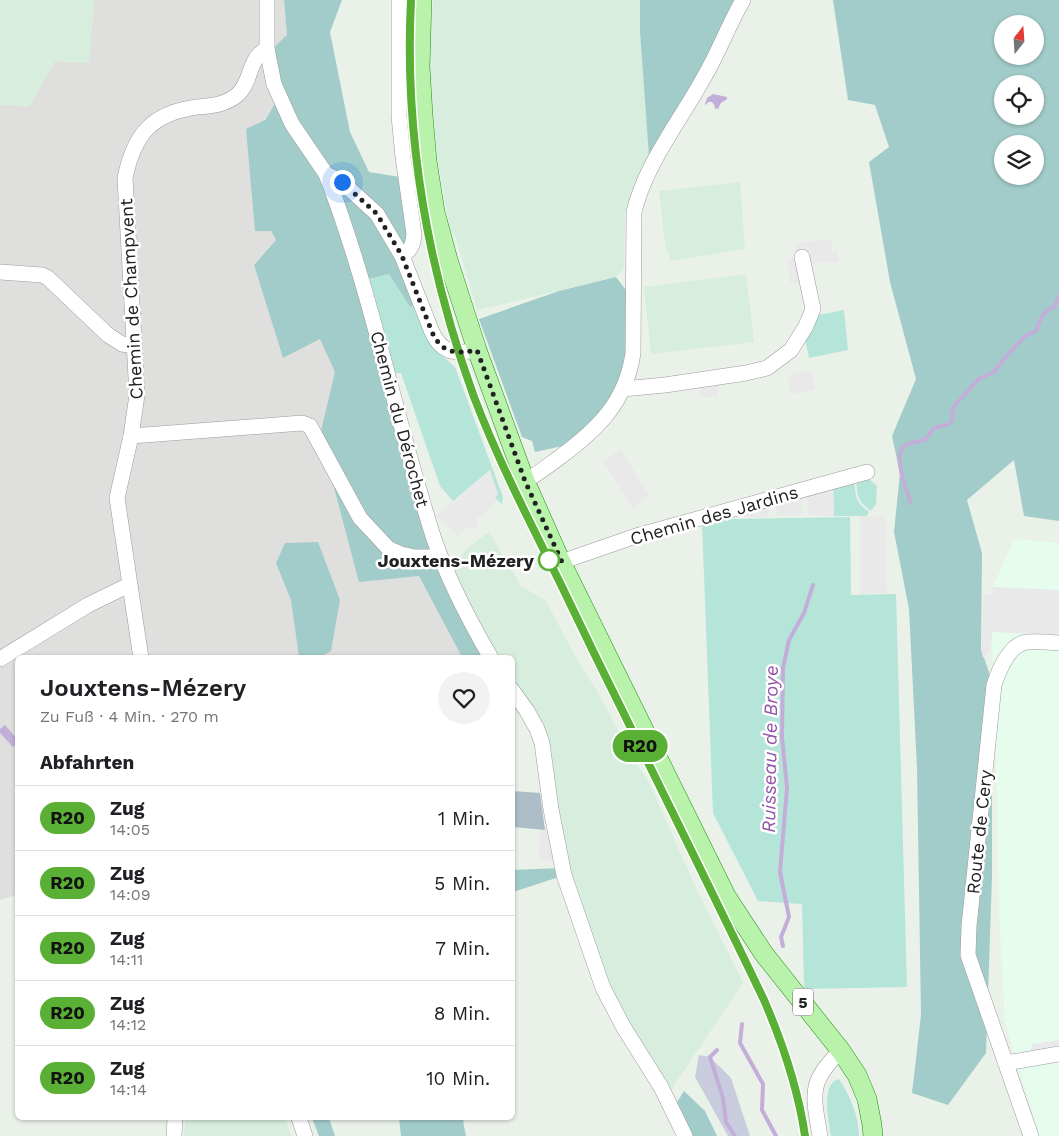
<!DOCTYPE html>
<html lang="de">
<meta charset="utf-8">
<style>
:root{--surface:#fff;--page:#f2f2f2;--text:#202124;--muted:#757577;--line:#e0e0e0}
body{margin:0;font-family:"Work Sans",sans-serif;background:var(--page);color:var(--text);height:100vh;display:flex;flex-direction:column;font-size:19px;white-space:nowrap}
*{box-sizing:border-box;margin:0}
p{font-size:16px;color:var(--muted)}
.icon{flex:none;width:28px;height:28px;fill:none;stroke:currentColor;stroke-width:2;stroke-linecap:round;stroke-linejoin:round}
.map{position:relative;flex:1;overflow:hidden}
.panel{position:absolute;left:15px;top:655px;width:500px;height:465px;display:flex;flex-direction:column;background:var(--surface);border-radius:8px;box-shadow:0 1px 4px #0004}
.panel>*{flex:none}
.badge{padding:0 10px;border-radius:16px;font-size:18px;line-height:32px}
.needle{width:32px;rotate:17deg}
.fabs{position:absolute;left:994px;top:15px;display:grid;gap:10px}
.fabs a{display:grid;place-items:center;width:50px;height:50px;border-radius:50%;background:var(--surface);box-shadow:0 1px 4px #0004;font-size:25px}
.you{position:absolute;width:25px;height:25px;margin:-12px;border:4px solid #fff;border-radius:50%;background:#1a73e8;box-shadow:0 0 0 8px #1a73e833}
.map>.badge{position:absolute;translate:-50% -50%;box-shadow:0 0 0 2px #fff}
h2{padding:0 25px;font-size:19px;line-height:45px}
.round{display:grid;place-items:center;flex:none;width:52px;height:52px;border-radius:26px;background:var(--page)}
.headline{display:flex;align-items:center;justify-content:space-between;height:85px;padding:0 25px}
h1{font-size:24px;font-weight:600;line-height:38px}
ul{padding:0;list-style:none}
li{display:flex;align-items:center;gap:15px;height:65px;padding:0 25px;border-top:1px solid var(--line)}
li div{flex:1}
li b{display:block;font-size:19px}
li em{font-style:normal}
li .badge{min-width:55px;font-weight:700;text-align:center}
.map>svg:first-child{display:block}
.residential{fill:#dfdfde}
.education{fill:#e6fcec}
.farmland{fill:#d7edde}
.grass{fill:#b5e5d9}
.forest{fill:#a2ccca;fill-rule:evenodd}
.wetland{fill:#c8ccdd}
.cemetery{fill:#acbdc7}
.parking{fill:#e9e9e9}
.water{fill:#c3aeda}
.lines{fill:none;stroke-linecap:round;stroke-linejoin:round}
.stream{stroke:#c3aeda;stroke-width:4}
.minor-casing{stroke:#9b9b9b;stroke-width:16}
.major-casing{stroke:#1a900f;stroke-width:20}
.minor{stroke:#fff;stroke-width:15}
.major{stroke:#b9f3ab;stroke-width:19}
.rail{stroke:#6f6f6f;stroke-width:4;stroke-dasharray:10 10;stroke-linecap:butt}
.line-casing{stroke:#fff;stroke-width:11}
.line{stroke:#5ab034;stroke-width:8}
.walk{stroke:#212121;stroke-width:5;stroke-dasharray:0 9}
.stop-dot{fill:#fff;stroke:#5ab034;stroke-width:2.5}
.labels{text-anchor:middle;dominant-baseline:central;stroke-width:5;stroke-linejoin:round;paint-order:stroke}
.shield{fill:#fff;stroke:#646464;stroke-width:1}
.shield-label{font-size:16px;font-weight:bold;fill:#212121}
.street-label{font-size:18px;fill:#212121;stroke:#fff}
.stop-label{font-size:18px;font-weight:bold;fill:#212121;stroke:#fff;text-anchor:end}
.water-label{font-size:19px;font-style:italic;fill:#9456a9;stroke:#fff}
</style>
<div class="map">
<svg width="1059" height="1136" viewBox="0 0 1059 1136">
<rect width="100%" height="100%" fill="#eaf1e9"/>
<path class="residential" d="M94 0H284L287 35 283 90 264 120 255 231H271L276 240 254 265 283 358 320 339 336 372 320 435 420 575 462 657 18 658 17 895 0 900V104L29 107 55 61 89 63Z"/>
<path class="education" d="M1014 539 1059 543V1136H1039L1005 1022 999 913 995 716 991 621 993 587Z"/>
<g class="farmland">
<path d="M0 0H94L89 63 55 61 29 107 0 104Z"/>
<path d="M433 0H640V32L650 171 625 212 624 268 616 277 477 310 455 235 450 230 438 161 429 68Z"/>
<path d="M740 182 745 249 670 261 669 251H666L659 191Z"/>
<path d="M746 274 754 342 651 354 644 287Z"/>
<path d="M489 532 521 586 546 601 573 652 601 698 635 762 647 778 695 886 743 983 670 1091 618 1010 590 940 567 859 551 774 513 683 512 658 495 657 452 574 454 562 470 546Z"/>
<path d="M185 1118H285L291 1136H184Z"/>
</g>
<g class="grass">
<path d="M389 274 410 307 415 305 436 351 455 367 503 497 502 504 495 498 490 470 453 501 440 486 401 373H395L390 367 368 280Z"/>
<path d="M844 310 848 350 809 358 805 338 818 315Z"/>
<path d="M867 477 877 486 876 504 871 511C857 501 858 496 856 480Z"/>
<path d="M854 480C856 498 855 501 869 512L867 516H834L833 486Z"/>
<path d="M726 515 729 519 850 517 851 595 896 594 907 987 804 989 802 904 758 901 713 813 702 523Z"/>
<path d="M839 1079C850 1095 859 1117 859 1136H831C829 1121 820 1083 839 1079Z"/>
</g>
<g class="forest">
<path d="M284 0H342L330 32 350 132 369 172 400 177 412 224 401 257 415 305 410 307 389 274 358 282 435 562 485 657H462L419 576 359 582 320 435 335 372 320 339 283 358 254 265 276 240 271 231H255L246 129 265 120 283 90 272 49 287 35Z"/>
<path d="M640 0H743L650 171 640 32Z"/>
<path d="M833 0H1059V521L1024 516 1014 460 967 500 982 553 981 649 992 681V877L986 1053 948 1105 912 1093 921 1015 917 768 909 609 894 532 900 473 892 436 916 379 890 282 869 162 889 147 875 105 848 100ZM1002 24H1035V56H1002ZM1002 84H1035V116H1002ZM1002 144H1035V176H1002Z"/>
<path d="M616 277 629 294 625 375 606 409 567 445 535 452 532 441 522 437 479 319 559 291Z"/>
<path d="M318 542 340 600 331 651 320 657H299L291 600 276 563 285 543Z"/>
<path d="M561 868 562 876 513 892 512 870Z"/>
<path d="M684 1091 705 1111 717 1136H693L676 1104Z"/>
<path d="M312 1118H329L335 1136H319Z"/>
<path d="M399 1118H468L463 1121 466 1136H401Z"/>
</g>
<path class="wetland" d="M699 1055 710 1057 731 1078 750 1136H728L695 1077Z"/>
<path class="cemetery" d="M512 791 540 793 545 830 513 827Z"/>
<g class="parking">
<path d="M831 239 832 251H837L839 262 811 263 812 279 790 283 787 259 797 256 795 243Z"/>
<path d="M811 371 815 390 790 394 788 381 792 373Z"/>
<path d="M719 381 717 397H700L699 384Z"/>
<path d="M621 450 649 495 632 508 603 461Z"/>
<path d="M490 470 498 494 495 498 498 500 476 520 479 524 473 530 470 526 458 536 436 516Z"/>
<path d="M833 485 834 516 808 515 807 493Z"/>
<path d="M801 494 802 515 777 516 776 501Z"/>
<path d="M769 503V517H743V511Z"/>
<path d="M860 516 886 517 887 593 860 594Z"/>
<path d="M993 587 1059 590V635L992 632 990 650 983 658 981 649 984 595H992Z"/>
<path d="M540 830H548L553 860 539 861Z"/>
<path d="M1059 1040V1058L1030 1053 1032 1044Z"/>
</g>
<g class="water">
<path d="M713 94 727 97V99L721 103 718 109 714 108 715 106 712 102H708L706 105 705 104 707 98Z"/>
<path d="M5 725 17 739V743L13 747 0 733V729Z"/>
</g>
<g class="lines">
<g class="stream">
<path d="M911 503C907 492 893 456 903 447 909 442 918 441 925 440L934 428 949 424 952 420 953 407 979 379 994 372 1008 354 1025 336 1036 331C1040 319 1043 311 1055 306L1059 296"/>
<path d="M783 946 781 937 789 917 780 872 787 788 782 737 783 668 789 640 804 613 813 585"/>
<path d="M742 1024 740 1043 763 1084 762 1110 776 1136"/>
<path d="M717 1050 710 1057 723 1098 726 1122 735 1136"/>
</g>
<g class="minor-casing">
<g id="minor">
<path d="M267 0V49L274 84 292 124 326 174 342 182 377 214 402 256"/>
<path d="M399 0V116L403 157 414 234C413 245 411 250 402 256L432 332C442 354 456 354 477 350"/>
<path d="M326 174C372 293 395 418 434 539 448 580 469 620 491 658"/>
<path d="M0 272 42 275 48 278 108 335 122 344 135 346"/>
<path d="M623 389 665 385 746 373 767 368 791 350 806 326 813 309 802 257"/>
<path d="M131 436 302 423 310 426 360 518 389 549 401 554 415 557H440"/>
<path d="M525 481C538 474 548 466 560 457 598 429 626 402 633 353L634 212C645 165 680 121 703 79 718 54 728 26 743 0"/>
<path d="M561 562 636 536 867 472"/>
<path d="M141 658 117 498 131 436 137 395 125 178C134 134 152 113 197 107 211 106 225 105 237 95 252 83 248 57 267 49"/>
<path d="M0 659 88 605 129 585"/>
<path d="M512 690 527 711 537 729 542 743 551 809 564 875 603 988 624 1028 661 1087 685 1136"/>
<path d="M1006 1063 1059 1054"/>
<path d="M299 1118 305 1136"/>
<path d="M174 1136 175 1118"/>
<path d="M820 1136C813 1095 808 1081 841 1051"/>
<path d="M1031 1136 968 955 969 926 994 685C999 670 1009 644 1027 642 1037 641 1048 642 1059 643"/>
</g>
</g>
<g class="major-casing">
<path id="major" d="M422 0 420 67 423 115 427 161 435 212 448 260 477 350 525 481 561 562 726 896 764 954 841 1051 857 1075 867 1099 872 1125 873 1136"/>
</g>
<use href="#minor" class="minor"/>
<use href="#major" class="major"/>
<path class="rail" d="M411 0C404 144 430 289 484 422 515 499 555 572 591 646 649 764 708 881 764 1000 783 1044 798 1089 805 1136"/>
</g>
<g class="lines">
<g class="line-casing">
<path id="line" d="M411 0C404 135 428 270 474 397 490 439 509 480 529 520 551 564 572 607 593 651 650 767 708 883 764 1000 783 1044 798 1088 805 1136"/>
</g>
<use href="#line" class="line"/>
<path class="walk" d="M342 182 377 214 402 256 432 332C442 354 456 354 477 350L525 481 562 562 549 560"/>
</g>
<circle class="stop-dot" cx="549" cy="560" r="10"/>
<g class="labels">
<rect class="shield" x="793" y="988.5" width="20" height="27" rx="4"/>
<g class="shield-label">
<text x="803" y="1002">5</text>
</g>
<g class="street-label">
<text transform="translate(131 299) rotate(-93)">Chemin de Champvent</text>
<text transform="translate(400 419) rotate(75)">Chemin du Dérochet</text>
<text transform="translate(714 515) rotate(-16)">Chemin des Jardins</text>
<text transform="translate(979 832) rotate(-84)">Route de Cery</text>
</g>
<g class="stop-label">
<text x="534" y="560">Jouxtens-Mézery</text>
</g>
<g class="water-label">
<text transform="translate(770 749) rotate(-89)">Ruisseau de Broye</text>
</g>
</g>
</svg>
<div class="fabs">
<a><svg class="needle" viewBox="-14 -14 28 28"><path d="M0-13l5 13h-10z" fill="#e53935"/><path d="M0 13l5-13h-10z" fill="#757577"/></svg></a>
<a><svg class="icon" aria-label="locate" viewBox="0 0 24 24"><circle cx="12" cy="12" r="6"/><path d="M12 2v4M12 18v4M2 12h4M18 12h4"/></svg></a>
<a><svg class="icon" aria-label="layers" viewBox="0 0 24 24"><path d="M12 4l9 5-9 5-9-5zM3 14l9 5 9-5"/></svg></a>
</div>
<div class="you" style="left:342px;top:182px"></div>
<b class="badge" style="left:640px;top:746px;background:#5ab034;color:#111">R20</b>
<section class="panel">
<div class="headline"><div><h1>Jouxtens-Mézery</h1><p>Zu Fuß · 4 Min. · 270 m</p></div><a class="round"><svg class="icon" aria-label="heart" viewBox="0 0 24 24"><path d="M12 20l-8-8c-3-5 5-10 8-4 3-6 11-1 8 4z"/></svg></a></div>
<h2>Abfahrten</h2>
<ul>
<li><span class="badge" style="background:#5ab034;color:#111">R20</span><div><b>Zug</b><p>14:05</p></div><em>1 Min.</em></li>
<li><span class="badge" style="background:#5ab034;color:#111">R20</span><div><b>Zug</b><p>14:09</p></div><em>5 Min.</em></li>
<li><span class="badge" style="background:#5ab034;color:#111">R20</span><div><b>Zug</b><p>14:11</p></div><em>7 Min.</em></li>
<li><span class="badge" style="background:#5ab034;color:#111">R20</span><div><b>Zug</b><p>14:12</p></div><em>8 Min.</em></li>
<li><span class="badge" style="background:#5ab034;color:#111">R20</span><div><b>Zug</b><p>14:14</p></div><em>10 Min.</em></li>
</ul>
</section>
</div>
